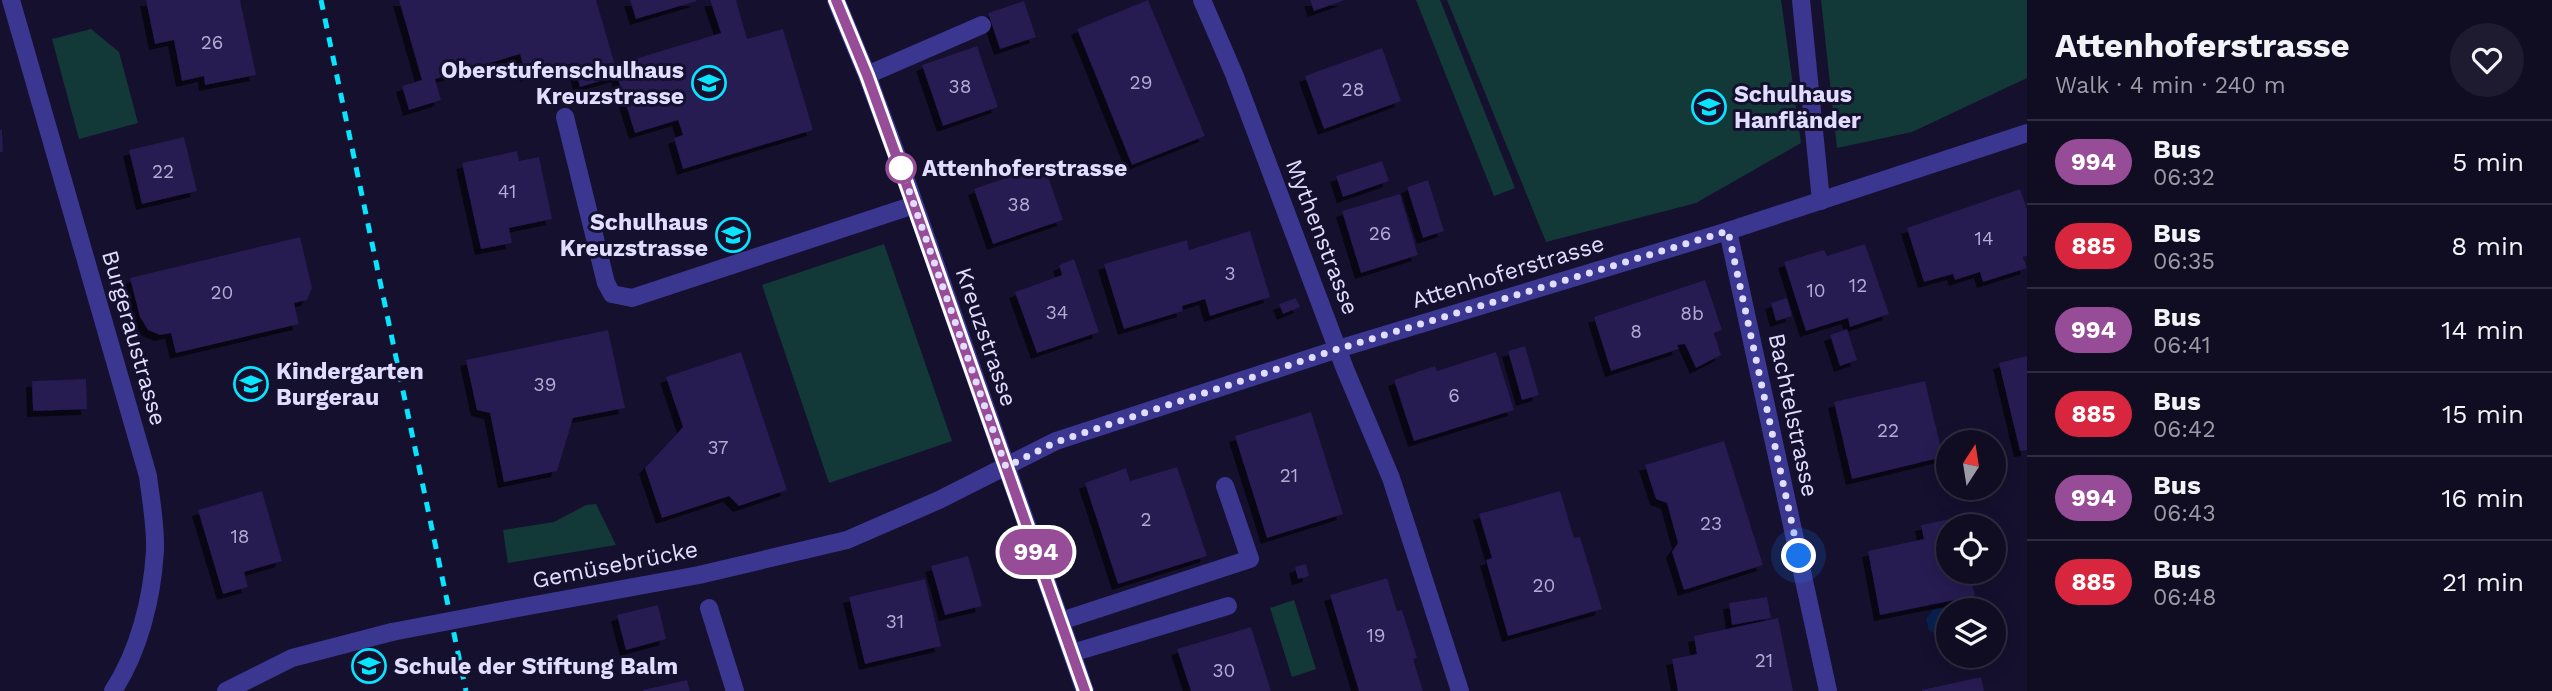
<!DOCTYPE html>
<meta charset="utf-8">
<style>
:root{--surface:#100c22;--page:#1e1a2f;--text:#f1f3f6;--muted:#9c9ba5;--line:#302c40}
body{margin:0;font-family:"Work Sans",sans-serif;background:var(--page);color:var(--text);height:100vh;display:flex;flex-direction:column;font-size:26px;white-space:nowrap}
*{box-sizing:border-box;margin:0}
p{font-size:23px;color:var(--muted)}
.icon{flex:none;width:38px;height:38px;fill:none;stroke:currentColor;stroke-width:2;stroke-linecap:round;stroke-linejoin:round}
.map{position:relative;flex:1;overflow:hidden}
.panel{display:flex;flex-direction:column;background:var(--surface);width:525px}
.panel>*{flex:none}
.badge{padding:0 14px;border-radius:23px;font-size:24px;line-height:46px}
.needle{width:46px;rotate:12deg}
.tools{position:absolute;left:1936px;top:430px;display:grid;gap:14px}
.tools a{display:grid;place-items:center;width:70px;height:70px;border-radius:50%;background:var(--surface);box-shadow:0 4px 18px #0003,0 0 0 2px var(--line);font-size:35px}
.you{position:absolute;width:35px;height:35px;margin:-18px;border:5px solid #fff;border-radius:50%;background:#1a73e8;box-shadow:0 0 0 10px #1a73e833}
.map>.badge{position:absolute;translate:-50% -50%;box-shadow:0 0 0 4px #fff}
.round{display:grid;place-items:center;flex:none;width:74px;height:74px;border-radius:37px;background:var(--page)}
.headline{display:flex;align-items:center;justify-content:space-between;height:119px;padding:0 28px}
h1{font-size:33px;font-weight:700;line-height:52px}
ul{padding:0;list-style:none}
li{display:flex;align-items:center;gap:21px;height:84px;padding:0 28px;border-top:2px solid var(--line)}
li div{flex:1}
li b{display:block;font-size:26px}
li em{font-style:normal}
li .badge{min-width:77px;font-weight:700;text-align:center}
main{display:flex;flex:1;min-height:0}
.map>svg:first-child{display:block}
.green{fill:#123938}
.water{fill:#072150}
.building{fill:#261a51;filter:url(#shadow)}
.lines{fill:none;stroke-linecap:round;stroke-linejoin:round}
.minor{stroke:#3b3790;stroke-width:18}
.rail{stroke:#09e4ff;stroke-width:5;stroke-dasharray:10 9;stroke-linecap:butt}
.minor-bridge{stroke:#3b3790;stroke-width:18}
.line-casing{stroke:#fff;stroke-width:16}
.line{stroke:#974c98;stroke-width:10}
.walk{stroke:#e1ddff;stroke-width:7;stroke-dasharray:0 12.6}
.stop-dot{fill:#fff;stroke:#974c98;stroke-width:3.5}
.labels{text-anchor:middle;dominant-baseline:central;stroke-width:6;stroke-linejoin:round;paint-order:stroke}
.number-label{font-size:19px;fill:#b2acd4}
.poi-label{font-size:23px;font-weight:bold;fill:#e1ddff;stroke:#15102e;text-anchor:start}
.stop-label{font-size:23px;font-weight:bold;fill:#e1ddff;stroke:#15102e;text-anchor:start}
.street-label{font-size:23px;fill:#e1ddff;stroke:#15102e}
</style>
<main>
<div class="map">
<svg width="2027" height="691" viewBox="0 0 2027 691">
<defs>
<filter id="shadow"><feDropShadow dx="-6" dy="6" stdDeviation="0" flood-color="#0009"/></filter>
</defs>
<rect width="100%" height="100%" fill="#15102e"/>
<g class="green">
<path d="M1416 0H1440L1515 188 1494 196Z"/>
<path d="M1447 0H1781L1801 143 1696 203 1546 242Z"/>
<path d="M1821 0H2027V78L1912 132 1837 148Z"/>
<path d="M91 29 119 52 138 123 79 139 52 39Z"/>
<path d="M884 244 952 441 829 483 762 285Z"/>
<path d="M596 504 616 545 508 563 503 530 554 522 586 505Z"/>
<path d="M1294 600 1316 669 1292 677 1270 608Z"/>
</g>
<path class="water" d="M1976 601 1978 611H1948V634L1939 636 1929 630 1926 619 1933 610Z"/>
<g class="building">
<path d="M146 0H240L256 75 205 85 204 76 182 81 174 40 155 44Z"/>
<path d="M399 0H596L615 65 721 33 710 0H736L747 39 783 29 813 130 683 169 674 138 683 135 678 120 635 133 617 76 580 87 573 63 526 76 520 54 435 79 441 100 409 110 402 86 422 80Z"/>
<path d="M630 0H696L697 1 636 19Z"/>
<path d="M1148 0 1205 136 1132 165 1077 29Z"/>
<path d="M1310 0H1345L1314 11Z"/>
<path d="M1024 1 1036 37 1000 49 988 13Z"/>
<path d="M977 46 998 107 943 126 922 65Z"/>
<path d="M1382 48 1401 101 1324 129 1305 76Z"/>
<path d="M0 130H2L3 152H0Z"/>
<path d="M184 137 197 191 142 204 129 150Z"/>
<path d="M517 151 519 161 539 157 552 219 509 228 512 243 481 249 462 163Z"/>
<path d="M1382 161 1389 181 1343 197 1336 176Z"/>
<path d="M1044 165 1063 220 993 244 974 189Z"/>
<path d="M1428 180 1444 231 1423 238 1407 187Z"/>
<path d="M2020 189 2027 209V256L2023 257 2027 268 1983 282 1980 272 1955 280 1953 274 1924 282 1907 228Z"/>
<path d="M1400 194 1418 255 1361 273 1342 211Z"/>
<path d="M1250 231 1270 297 1210 316 1205 299 1182 306 1183 311 1124 329 1104 264 1187 240 1189 250Z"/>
<path d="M300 237 312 288 307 300 294 303 299 324 176 353 171 333 160 335 148 330 140 317 130 278Z"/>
<path d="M1865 244 1889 314 1850 327 1848 318 1806 331 1784 262 1824 250 1827 256Z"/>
<path d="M1074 259 1099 332 1037 353 1015 292 1062 275 1059 265Z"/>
<path d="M1705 280 1722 330 1714 333 1721 355 1696 368 1685 344 1677 345 1679 349 1611 371 1594 317Z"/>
<path d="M1296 298 1300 307 1283 314 1279 304Z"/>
<path d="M1787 298 1792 316 1776 321 1771 303Z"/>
<path d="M1847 329 1857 360 1840 366 1830 335Z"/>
<path d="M608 330 625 408 573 418 557 471 504 482 490 413 477 410 466 360Z"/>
<path d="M1525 346 1539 395 1522 400 1508 351Z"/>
<path d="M741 352 787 490 739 506 729 496 662 518 645 468 683 427 666 377Z"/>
<path d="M1496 352 1514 410 1414 441 1394 380 1435 366 1437 371Z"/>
<path d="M2027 356V450L2020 451 1999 363Z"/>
<path d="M86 379 87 409 33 411 32 381Z"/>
<path d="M1925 381 1943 457 1852 479 1834 402Z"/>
<path d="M1311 412 1343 514 1267 538 1235 436Z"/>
<path d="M1724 441 1763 565 1684 590 1672 552 1678 543 1667 503 1656 499 1645 465Z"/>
<path d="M1177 467 1207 556 1118 584 1085 483 1126 468 1130 481Z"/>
<path d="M262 491 282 561 244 572 248 587 223 594 198 510Z"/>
<path d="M1560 491 1574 538 1580 537 1602 609 1508 636 1486 560 1492 558 1479 514Z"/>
<path d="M1955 518 1956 527H1948V572H1970L1975 596 1880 615 1868 551 1924 539 1921 525Z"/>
<path d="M968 556 982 606 945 615 931 566Z"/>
<path d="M1306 564 1309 576 1298 579 1295 567Z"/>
<path d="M1387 578 1397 611 1402 610 1417 658 1413 659 1423 691H1359L1330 595Z"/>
<path d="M925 579 941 646 865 664 849 597Z"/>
<path d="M1767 597 1771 618 1732 625 1729 603Z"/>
<path d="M658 605 666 639 626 650 617 615Z"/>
<path d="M1778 618 1793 691H1678L1672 659 1697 654 1694 636Z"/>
<path d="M1251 627 1271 691H1191L1177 649Z"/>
<path d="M1981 677 1984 691H1922V690Z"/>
<path d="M687 680 690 691H643V690Z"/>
</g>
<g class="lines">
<g class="minor">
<path d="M11 0 148 476C151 501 156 526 155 551 152 599 139 651 113 691"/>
<path d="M836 0 867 75 907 183 1085 691"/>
<path d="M1202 0 1234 74 1345 369 1391 478 1460 691"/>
<path d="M1801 0 1821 201"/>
<path d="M867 75 982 25"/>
<path d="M565 117 606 283 612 294 632 298 914 205"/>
<path d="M1728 231 1828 691"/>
<path d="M709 608 735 691"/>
<path d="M507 610 699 575 847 540 939 500 1056 441 1338 349 1728 231 2027 133"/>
<path d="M1061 621 1250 559 1225 486"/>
<path d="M1072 653 1228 606"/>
<path d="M226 691 292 658 392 632"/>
</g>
<path class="rail" d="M321 0 466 691"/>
<path class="minor-bridge" d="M392 632 507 610"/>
</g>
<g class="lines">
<g class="line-casing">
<path id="line" d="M836 0 867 75 906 183 1085 691"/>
</g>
<use href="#line" class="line"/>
<path class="walk" d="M901 168 899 162 1006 467 1056 442 1338 349 1728 231 1799 556"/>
</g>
<defs>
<g id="school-ring" transform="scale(1.75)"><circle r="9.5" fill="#15102e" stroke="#09e4ff" stroke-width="1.5"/><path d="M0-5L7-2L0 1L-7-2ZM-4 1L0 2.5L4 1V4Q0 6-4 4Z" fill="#09e4ff"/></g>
</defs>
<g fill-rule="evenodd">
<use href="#school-ring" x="709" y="83"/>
<use href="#school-ring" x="1709" y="107"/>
<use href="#school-ring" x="733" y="235"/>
<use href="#school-ring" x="251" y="384"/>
<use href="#school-ring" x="369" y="666"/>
</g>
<circle class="stop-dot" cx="901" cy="168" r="14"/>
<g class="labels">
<g class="number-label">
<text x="212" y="42">26</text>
<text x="1141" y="82">29</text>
<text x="960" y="86">38</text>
<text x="1353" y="89">28</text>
<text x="163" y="171">22</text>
<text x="507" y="191">41</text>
<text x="1019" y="204">38</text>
<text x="1380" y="233">26</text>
<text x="1984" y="238">14</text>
<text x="1230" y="273">3</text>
<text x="1858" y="285">12</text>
<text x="1816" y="290">10</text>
<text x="222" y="292">20</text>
<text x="1057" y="312">34</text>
<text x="1692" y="313">8b</text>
<text x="1636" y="331">8</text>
<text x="545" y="384">39</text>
<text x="1454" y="395">6</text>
<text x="1888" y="430">22</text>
<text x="718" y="447">37</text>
<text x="1289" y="475">21</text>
<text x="1146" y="519">2</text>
<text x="1711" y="523">23</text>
<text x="240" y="536">18</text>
<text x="1544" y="585">20</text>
<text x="895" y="621">31</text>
<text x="1376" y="635">19</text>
<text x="1764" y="660">21</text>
<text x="1224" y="670">30</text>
</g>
<g class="poi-label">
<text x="684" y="70" text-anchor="end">Oberstufenschulhaus<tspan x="684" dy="26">Kreuzstrasse</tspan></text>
<text x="1734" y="94">Schulhaus<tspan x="1734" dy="26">Hanfländer</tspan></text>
<text x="708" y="222" text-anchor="end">Schulhaus<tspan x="708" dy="26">Kreuzstrasse</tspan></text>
<text x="276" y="371">Kindergarten<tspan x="276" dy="26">Burgerau</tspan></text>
<text x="394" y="666">Schule der Stiftung Balm</text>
</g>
<g class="stop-label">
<text x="922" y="168">Attenhoferstrasse</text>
</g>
<g class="street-label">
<text transform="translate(1322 237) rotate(69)">Mythenstrasse</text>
<text transform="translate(1508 272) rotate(-17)">Attenhoferstrasse</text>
<text transform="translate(986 337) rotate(71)">Kreuzstrasse</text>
<text transform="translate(134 338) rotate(74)">Burgeraustrasse</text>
<text transform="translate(1793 415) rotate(78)">Bachtelstrasse</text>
<text transform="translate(615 565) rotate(-11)">Gemüsebrücke</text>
</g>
</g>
</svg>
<div class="tools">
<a><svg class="needle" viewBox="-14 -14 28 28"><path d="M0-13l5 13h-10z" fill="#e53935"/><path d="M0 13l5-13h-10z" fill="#9c9ba5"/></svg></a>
<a><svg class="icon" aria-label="locate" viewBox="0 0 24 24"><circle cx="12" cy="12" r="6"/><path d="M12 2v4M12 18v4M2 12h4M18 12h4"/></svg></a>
<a><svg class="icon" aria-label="layers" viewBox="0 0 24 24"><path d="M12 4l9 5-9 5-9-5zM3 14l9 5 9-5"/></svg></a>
</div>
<div class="you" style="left:1799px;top:556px"></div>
<b class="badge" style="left:1036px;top:552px;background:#974c98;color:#fff">994</b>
</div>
<section class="panel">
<div class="headline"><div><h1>Attenhoferstrasse</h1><p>Walk · 4 min · 240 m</p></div><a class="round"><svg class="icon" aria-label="heart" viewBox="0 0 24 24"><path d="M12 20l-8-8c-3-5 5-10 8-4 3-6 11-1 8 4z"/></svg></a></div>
<ul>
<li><span class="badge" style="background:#974c98;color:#fff">994</span><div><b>Bus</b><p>06:32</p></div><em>5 min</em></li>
<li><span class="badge" style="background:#d7263d;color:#fff">885</span><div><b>Bus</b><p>06:35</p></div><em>8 min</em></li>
<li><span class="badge" style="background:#974c98;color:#fff">994</span><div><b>Bus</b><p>06:41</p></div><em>14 min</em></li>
<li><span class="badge" style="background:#d7263d;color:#fff">885</span><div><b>Bus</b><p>06:42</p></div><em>15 min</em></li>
<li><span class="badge" style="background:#974c98;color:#fff">994</span><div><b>Bus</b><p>06:43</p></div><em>16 min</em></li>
<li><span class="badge" style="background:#d7263d;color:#fff">885</span><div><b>Bus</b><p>06:48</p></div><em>21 min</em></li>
</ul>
</section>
</main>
